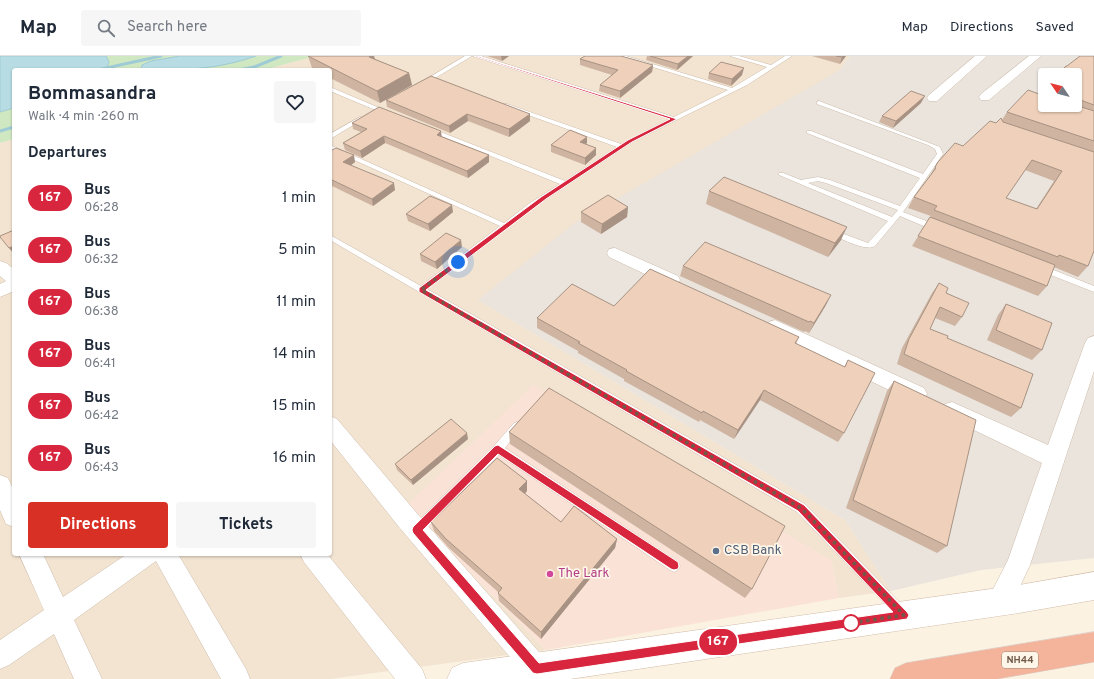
<!DOCTYPE html>
<meta charset="utf-8">
<style>
:root{--surface:#fff;--page:#f6f6f7;--text:#1f2937;--muted:#747a83;--line:#e0e1e3;--accent:#d93025}
body{margin:0;font-family:Overpass,sans-serif;background:var(--page);color:var(--text);height:100vh;display:flex;flex-direction:column;font-size:15px;white-space:nowrap}
*{box-sizing:border-box;margin:0}
p{font-size:13px;color:var(--muted)}
.icon{flex:none;width:22px;height:22px;fill:none;stroke:currentColor;stroke-width:2;stroke-linecap:round;stroke-linejoin:round}
.map{position:relative;flex:1;overflow:hidden}
.side{position:absolute;left:12px;top:12px;width:320px;height:488px;display:flex;flex-direction:column;background:var(--surface);border-radius:4px;box-shadow:0 1px 3px #0004}
.side>*{flex:none}
.badge{padding:0 8px;border-radius:13px;font-size:14px;line-height:26px}
.needle{width:26px;rotate:305deg}
.fabs{position:absolute;left:1038px;top:12px;display:grid;gap:8px}
.fabs a{display:grid;place-items:center;width:44px;height:44px;border-radius:4px;background:var(--surface);box-shadow:0 1px 3px #0004;font-size:20px}
.you{position:absolute;width:20px;height:20px;margin:-10px;border:3px solid #fff;border-radius:50%;background:#1a73e8;box-shadow:0 0 0 6px #1a73e833}
.map>.badge{position:absolute;translate:-50% -50%;box-shadow:0 0 0 2px #fff}
h2{padding:0 16px;font-size:15px;line-height:36px}
.round{display:grid;place-items:center;flex:none;width:42px;height:42px;border-radius:4px;background:var(--page)}
.head{display:flex;align-items:center;justify-content:space-between;height:68px;padding:0 16px}
h1{font-size:19px;font-weight:700;line-height:30px}
.action{display:flex;gap:8px;margin-top:auto;padding:8px 16px}
.action a{flex:1;height:46px;border-radius:4px;background:var(--accent);color:#fff;font-size:16px;font-weight:700;line-height:46px;text-align:center}
.action a+a{background:var(--page);color:var(--text)}
ul{padding:0;list-style:none}
li{display:flex;align-items:center;gap:12px;height:52px;padding:0 16px}
li div{flex:1}
li b{display:block;font-size:15px}
li em{font-style:normal}
li .badge{min-width:44px;font-weight:700;text-align:center}
header{display:flex;align-items:center;gap:24px;box-sizing:border-box;height:56px;padding:0 20px;background:var(--surface);border-bottom:1px solid var(--line)}
header strong{font-size:19px}
nav{display:flex;gap:22px;margin-inline-start:auto;font-size:14px}
.search{width:280px;height:36px;background:var(--page);display:flex;align-items:center;gap:10px;box-sizing:border-box;padding:0 14px;border-radius:4px;color:var(--muted);font-size:15px}
.map>svg:first-child{display:block}
.residential{fill:#f2e4d1}
.commercial{fill:#fbe2d6}
.industrial{fill:#eae4dd;fill-rule:evenodd}
.green{fill:#d0e8c2}
.water{fill:#b8dce3;stroke:#9ecbd5}
.lines{fill:none;stroke-linecap:round;stroke-linejoin:round}
.stream{stroke:#9ecbd5;stroke-width:3}
.lane-casing{stroke:#cebcac;stroke-width:1}
.street-casing{stroke:#cebcac;stroke-width:1}
.secondary-casing{stroke:#d1bcaa;stroke-width:1}
.highway-casing{stroke:#dad4d0;stroke-width:1}
.lane{fill:#fff;fill-rule:evenodd}
.street{fill:#fff;fill-rule:evenodd}
.secondary{fill:#fff;fill-rule:evenodd}
.highway{fill:#f3b49b;fill-rule:evenodd}
.wall{fill:#ceb4a1;fill-rule:evenodd}
.shaded-wall{fill:#a79283}
.building{fill:#efd1bb;stroke:#a79283;fill-rule:evenodd}
.line{fill:#d7263d;stroke:#fff}
.walk{stroke:#71594a;stroke-width:4;stroke-dasharray:0 7.2}
.service-dot{fill:#5c6f8a;stroke:#fef6e8;stroke-width:1.5}
.hotel-dot{fill:#d1479c;stroke:#fef6e8;stroke-width:1.5}
.stop-dot{fill:#fff;stroke:#d7263d;stroke-width:2}
.labels{text-anchor:middle;dominant-baseline:central;stroke-width:3.5;stroke-linejoin:round;paint-order:stroke}
.shield{fill:#fef6e8;stroke:#9b8879;stroke-width:1}
.shield-label{font-size:10px;font-weight:bold;fill:#71594a}
.near-service-label{font-size:13px;fill:#4e5e75;stroke:#fef6e8;text-anchor:start}
.near-hotel-label{font-size:13px;fill:#b23c85;stroke:#fef6e8;text-anchor:start}
</style>
<header>
<strong>Map</strong>
<div class="search"><svg class="icon" aria-label="search" viewBox="0 0 24 24"><circle cx="10" cy="10" r="6"/><path d="M15 15l6 6"/></svg>Search here</div>
<nav><a>Map</a><a>Directions</a><a>Saved</a></nav>
</header>
<div class="map">
<svg width="1094" height="623" viewBox="0 0 1094 623">
<rect width="100%" height="100%" fill="#fbf2e2"/>
<path class="residential" d="M315 0H850L840 14 478 244 845 464 891 535 839 542 831 504 406 450 546 594 330 623H0V87L14 83V498H330V14H264Z"/>
<path class="commercial" d="M533 329 831 504 839 542 546 594 406 450Z"/>
<path class="industrial" d="M850 0H1094V502L981 514 891 535 845 464 478 244 575 167 840 14ZM1045 19H1075V49H1045Z"/>
<g class="green">
<path d="M106 0H315L264 14H106L109 6Z"/>
<path d="M14 52V83L0 87V56Z"/>
</g>
<g class="water">
<path d="M0 0H106L109 6 106 14H14V52L0 56Z"/>
<path d="M180 0H256C216 14 183 14 141 14L142 9 151 5Z"/>
</g>
<g class="lines">
<g class="stream">
<path d="M97 14 161 0"/>
<path d="M239 14 254 11 281 0"/>
<path d="M0 75 14 71"/>
</g>
<g class="lane-casing">
<g id="lane">
<path d="M465 0H472L425 28 420 27Z"/>
<path d="M473 0H481L674 61 728 34 617 0H626L732 32 767 11 730 0H739L771 9 785 0H792L747 29 632 86 534 151 427 233 805 448 904 551 906 555 904 559 900 561 896 559 797 456 330 184V179L421 230 500 170 330 93V89L504 167 530 147 560 128 429 75V73H433L565 125 617 91 503 50V48H507L621 88 669 63Z"/>
<path d="M330 31 389 56 390 57 385 58 330 35Z"/>
<path d="M819 45 940 91 943 98 903 156 939 170V174H933L900 160 875 190C865 196 841 182 830 178L829 176 833 174 868 187 888 165 779 119V117H783L801 124 818 121 830 124 900 150 920 122 807 77V75H811L923 118 937 98 935 93 928 89 817 48V46ZM818 125 826 127 898 154 892 161 808 127Z"/>
<path d="M360 61 365 62 330 83V78Z"/>
<path d="M1041 209 1094 230V236L1038 214 1037 212Z"/>
<path d="M517 366 520 367 522 370 505 392 678 506 680 510 678 514 674 516 670 514 499 399 421 478 417 479 413 478 412 474 413 470 494 390 514 367Z"/>
</g>
</g>
<g class="street-casing">
<g id="street">
<path d="M975 0H987L937 45H929L927 42 929 39Z"/>
<path d="M1029 0H1041L989 44H981L979 41 981 38Z"/>
<path d="M615 192 678 220 680 224 678 228 672 230 666 228 609 201 607 197 609 193Z"/>
<path d="M0 205 6 207 14 213V235L0 241V228L6 225 0 220Z"/>
<path d="M775 264 924 332 927 338 924 344 917 346 910 344 769 276 766 271 769 266Z"/>
<path d="M1094 280V315L1030 509 1009 554 1000 558 991 554 987 545 1008 504 1042 407 945 360 942 354 945 348 952 346 1048 389 1085 287 1088 282Z"/>
<path d="M330 360 337 363 415 455 546 604 550 613 546 622H528L399 471 330 384Z"/>
<path d="M0 419 8 422 14 435V471L6 468 0 454Z"/>
<path d="M19 498H43L63 541 127 498H178L246 613 250 623H221L156 505 74 564 102 623H74L54 578 9 609 0 613V584L44 554Z"/>
<path d="M300 498H327L422 613 426 623H395L304 506Z"/>
</g>
</g>
<g class="secondary-casing">
<path id="secondary" d="M1094 516V544L1019 557 570 623H447L452 612 463 607 1019 529Z"/>
</g>
<g class="highway-casing">
<path id="highway" d="M1094 576V606L997 623H890L895 612 906 607Z"/>
</g>
<use href="#lane" class="lane"/>
<use href="#street" class="street"/>
<use href="#secondary" class="secondary"/>
<use href="#highway" class="highway"/>
</g>
<g class="wall">
<path d="M308 0H374L375 3 409 17 412 29 380 47 330 22V14H315L312 12Z"/>
<path d="M487 0H509L502 5Z"/>
<path d="M647 0H693L677 14 646 4Z"/>
<path d="M812 0H846L840 8Z"/>
<path d="M1094 0V195L1088 210 1078 221 1054 211 1047 230 1038 240 912 190 931 160 908 152 914 141 929 121 935 111 996 67 1002 64 1007 56 1045 49H1075V19L1067 10ZM1025 114 1054 125 1036 153 1006 142Z"/>
<path d="M580 3 653 9 652 16 620 42 599 35 600 29 612 19 580 9Z"/>
<path d="M709 17 742 19 731 30 708 23Z"/>
<path d="M386 44 530 58V65L509 81 468 65 450 77 387 51Z"/>
<path d="M921 47 893 72 879 66 882 60Z"/>
<path d="M352 67 442 81 489 99V106L468 122 385 87 362 102 345 94 343 87 361 76 353 73Z"/>
<path d="M587 87 586 88 596 99 585 109 551 96V89Z"/>
<path d="M330 95 355 106 351 109 395 134 373 150 330 129Z"/>
<path d="M709 135 841 184 828 201 706 148Z"/>
<path d="M628 151 627 161 601 178 581 166V156Z"/>
<path d="M453 156 430 175 408 165 406 158Z"/>
<path d="M462 191 437 213 421 205 420 198Z"/>
<path d="M683 210 826 249 809 277 805 275 804 276 680 220Z"/>
<path d="M939 227 962 261 955 270 935 262 930 273 947 282 1021 352 1011 361 897 308 902 292 932 237Z"/>
<path d="M1006 248 1042 294 1032 304 987 284 998 259Z"/>
<path d="M614 250 799 281 796 288 844 311 848 304 844 377 838 386 760 344 734 383 700 364 699 366 624 325V323L578 297V295L537 272V262Z"/>
<path d="M894 325 947 490 937 497 846 452 887 335Z"/>
<path d="M509 376 752 533 745 542 510 388Z"/>
<path d="M468 383 413 429 397 414 395 408Z"/>
<path d="M527 435 525 438 561 466 617 483 615 492 541 583 499 545 498 537V536L449 492 434 475 431 466Z"/>
</g>
<g class="shaded-wall">
<path d="M370 0H374L376 8 369 1Z"/>
<path d="M501 0H509L502 5Z"/>
<path d="M688 0H693L677 14 678 8Z"/>
<path d="M843 0H846L840 8 842 1Z"/>
<path d="M653 9 652 16 620 42V35Z"/>
<path d="M744 12 742 19 731 30 732 23Z"/>
<path d="M409 17 412 29 380 47 377 35Z"/>
<path d="M925 40 921 47 893 72 896 65Z"/>
<path d="M467 58 468 65 450 77 449 70Z"/>
<path d="M530 58V65L509 81V73Z"/>
<path d="M441 75 442 82 437 79Z"/>
<path d="M384 80 385 87 362 102 360 95Z"/>
<path d="M587 81V87L580 93V86Z"/>
<path d="M596 92V99L585 109V102Z"/>
<path d="M354 99 355 106 346 113 343 106Z"/>
<path d="M489 99V106L468 122 467 115Z"/>
<path d="M394 127 395 134 373 150 372 143Z"/>
<path d="M452 149 453 156 430 175 428 168Z"/>
<path d="M628 151 627 161 601 178 602 168Z"/>
<path d="M847 171 841 184 828 201 835 187Z"/>
<path d="M461 184 462 191 437 213 435 206Z"/>
<path d="M14 190V198L9 192Z"/>
<path d="M831 239 826 249 809 277 814 267Z"/>
<path d="M764 334 760 344 734 383 738 374Z"/>
<path d="M467 377 468 383 413 429 411 424Z"/>
<path d="M527 425V435L520 443 519 433Z"/>
<path d="M617 483 615 492 541 583V576Z"/>
</g>
<g class="building">
<path d="M308 0H370L369 1 409 17 377 35Z"/>
<path d="M585 0H621L653 9 620 35 600 29 618 14 580 3Z"/>
<path d="M650 0H688L678 8Z"/>
<path d="M836 0H843L842 1Z"/>
<path d="M1080 0H1094V49L1075 42V19H1057L1066 10H1067Z"/>
<path d="M721 6 744 12 732 23 709 17Z"/>
<path d="M431 20 530 58 509 73 467 58 449 70 386 44Z"/>
<path d="M1045 32V49H1075L1094 55V85L1007 56 1028 34 1039 38Z"/>
<path d="M911 35 925 40 896 65 882 60Z"/>
<path d="M379 51 441 75 437 79 489 99 467 115 384 80 360 95 343 87 367 73 352 67Z"/>
<path d="M1001 62 1003 66 1094 96V195L1088 210 1059 199 1058 201 934 154 937 150 914 141 936 112 935 111 938 106 955 87 963 90 990 65 996 67ZM1032 104 1062 115 1037 153 1006 142Z"/>
<path d="M570 74 587 81 580 86 596 92 585 102 551 89Z"/>
<path d="M336 92 354 99 343 106 394 127 372 143 330 123V95Z"/>
<path d="M724 121 847 171 835 187 709 135Z"/>
<path d="M608 139 628 151 602 168 581 156Z"/>
<path d="M430 140 452 149 428 168 406 158Z"/>
<path d="M930 161 1055 209 1047 230 918 180Z"/>
<path d="M14 174V190L9 192 0 181V180Z"/>
<path d="M446 177 461 184 435 206 420 198Z"/>
<path d="M705 186 831 239 814 267 810 265 809 266 683 210Z"/>
<path d="M650 213 799 281 795 287 845 311 848 304 875 317 844 377 764 334 738 374 703 355 702 357 626 315 627 314 578 287 580 286 537 262 572 228 614 250Z"/>
<path d="M939 227 948 232 946 237 969 247 962 261 940 251 930 273 948 280 947 282 1033 318 1021 352 904 298 909 283Z"/>
<path d="M1006 248 1052 267 1042 294 996 274Z"/>
<path d="M894 325 976 364 947 490 853 444Z"/>
<path d="M549 332 785 470 752 533 509 376Z"/>
<path d="M451 363 467 377 411 424 395 408Z"/>
<path d="M497 402 527 425 519 433 561 466 574 450 617 483 541 576 498 537 502 532 446 483 431 466Z"/>
</g>
<path class="line" d="M474 0H477L677 63 632 86 546 143 426 234 804 449 907 556 909 559 907 563 537 618 533 617 413 477 412 474 413 471 495 390 498 389 678 506 679 510 678 513 674 514 671 513 498 398 423 474 539 607 893 556 798 455 419 236V232L541 141 628 84 670 63Z"/>
<g class="lines">
<path class="walk" d="M458 206 421 234 801 452 904 559 851 567"/>
</g>
<circle class="service-dot" cx="716" cy="495" r="4"/>
<circle class="hotel-dot" cx="550" cy="518" r="4"/>
<circle class="stop-dot" cx="851" cy="567" r="8"/>
<g class="labels">
<rect class="shield" x="1002" y="596" width="36" height="16" rx="3"/>
<g class="shield-label">
<text x="1020" y="604">NH44</text>
</g>
<g class="near-service-label">
<text x="724" y="495">CSB Bank</text>
</g>
<g class="near-hotel-label">
<text x="558" y="518">The Lark</text>
</g>
</g>
</svg>
<div class="fabs">
<a><svg class="needle" viewBox="-14 -14 28 28"><path d="M0-13l5 13h-10z" fill="#e53935"/><path d="M0 13l5-13h-10z" fill="#747a83"/></svg></a>
</div>
<div class="you" style="left:458px;top:206px"></div>
<b class="badge" style="left:718px;top:586px;background:#d7263d;color:#fff">167</b>
<section class="side">
<div class="head"><div><h1>Bommasandra</h1><p>Walk · 4 min · 260 m</p></div><a class="round"><svg class="icon" aria-label="heart" viewBox="0 0 24 24"><path d="M12 20l-8-8c-3-5 5-10 8-4 3-6 11-1 8 4z"/></svg></a></div>
<h2>Departures</h2>
<ul>
<li><span class="badge" style="background:#d7263d;color:#fff">167</span><div><b>Bus</b><p>06:28</p></div><em>1 min</em></li>
<li><span class="badge" style="background:#d7263d;color:#fff">167</span><div><b>Bus</b><p>06:32</p></div><em>5 min</em></li>
<li><span class="badge" style="background:#d7263d;color:#fff">167</span><div><b>Bus</b><p>06:38</p></div><em>11 min</em></li>
<li><span class="badge" style="background:#d7263d;color:#fff">167</span><div><b>Bus</b><p>06:41</p></div><em>14 min</em></li>
<li><span class="badge" style="background:#d7263d;color:#fff">167</span><div><b>Bus</b><p>06:42</p></div><em>15 min</em></li>
<li><span class="badge" style="background:#d7263d;color:#fff">167</span><div><b>Bus</b><p>06:43</p></div><em>16 min</em></li>
</ul>
<div class="action"><a>Directions</a><a>Tickets</a></div>
</section>
</div>
